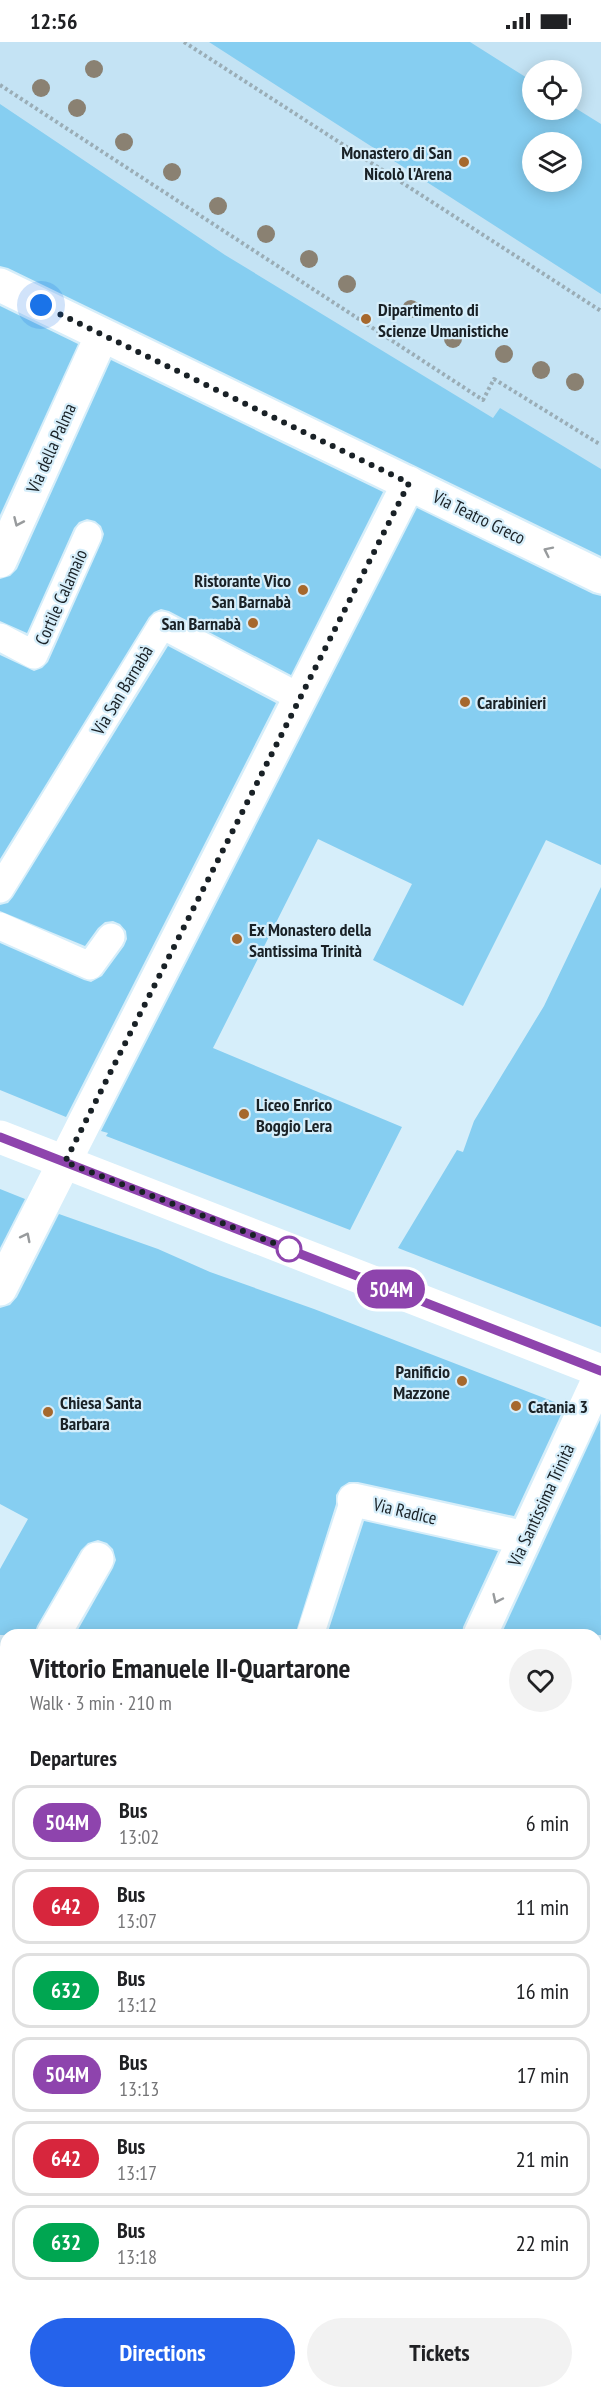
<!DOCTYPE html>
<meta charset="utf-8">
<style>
:root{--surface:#fff;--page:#f2f2f2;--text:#202124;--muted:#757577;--line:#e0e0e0;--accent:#2563eb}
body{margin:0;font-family:"PT Sans Narrow",sans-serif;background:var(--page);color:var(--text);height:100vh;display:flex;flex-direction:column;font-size:22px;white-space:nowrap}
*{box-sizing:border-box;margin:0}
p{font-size:20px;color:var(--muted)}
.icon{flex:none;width:33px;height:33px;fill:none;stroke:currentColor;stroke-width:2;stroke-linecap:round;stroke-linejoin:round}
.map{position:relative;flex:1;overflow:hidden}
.drawer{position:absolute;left:0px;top:1587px;width:602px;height:770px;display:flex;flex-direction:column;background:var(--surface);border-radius:18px 18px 0 0;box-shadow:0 3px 15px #0003}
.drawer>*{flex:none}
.badge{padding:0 12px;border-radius:20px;font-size:21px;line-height:39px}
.fabs{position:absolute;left:522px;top:18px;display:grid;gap:12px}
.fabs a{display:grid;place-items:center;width:60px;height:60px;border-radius:50%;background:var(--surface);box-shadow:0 3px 15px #0003;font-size:30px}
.you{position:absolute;width:30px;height:30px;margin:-15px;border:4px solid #fff;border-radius:50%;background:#1a73e8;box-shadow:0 0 0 9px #1a73e833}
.map>.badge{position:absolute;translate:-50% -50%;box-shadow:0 0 0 3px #fff}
h2{padding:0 30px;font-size:22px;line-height:54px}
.round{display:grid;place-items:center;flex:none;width:63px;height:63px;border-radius:32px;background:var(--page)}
.summary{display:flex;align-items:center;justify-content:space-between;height:102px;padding:0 30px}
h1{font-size:28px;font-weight:600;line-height:45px}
.action{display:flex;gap:12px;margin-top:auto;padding:12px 30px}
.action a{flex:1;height:69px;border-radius:36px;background:var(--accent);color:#fff;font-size:24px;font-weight:600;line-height:69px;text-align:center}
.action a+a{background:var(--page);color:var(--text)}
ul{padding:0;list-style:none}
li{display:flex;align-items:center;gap:18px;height:75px;margin:0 12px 9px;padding:0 18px;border:3px solid var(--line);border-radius:18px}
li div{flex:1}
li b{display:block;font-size:22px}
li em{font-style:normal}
li .badge{min-width:66px;font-weight:700;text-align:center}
.status{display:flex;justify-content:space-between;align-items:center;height:42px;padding:0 30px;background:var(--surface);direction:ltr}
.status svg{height:16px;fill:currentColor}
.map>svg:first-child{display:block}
.built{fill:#c4e3f4;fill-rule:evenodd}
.building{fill:#86cef1;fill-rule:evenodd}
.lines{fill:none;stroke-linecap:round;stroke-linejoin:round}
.path{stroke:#9aadb6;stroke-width:4;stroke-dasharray:3 3;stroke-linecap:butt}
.pedestrian{stroke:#fff;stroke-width:27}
.minor{stroke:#fff;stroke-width:33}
.secondary{stroke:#fff;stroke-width:33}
.tree{fill:#8a8172}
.oneway{stroke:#989b9d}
.line-casing{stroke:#fff;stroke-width:14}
.line{stroke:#8e44ad;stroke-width:9}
.walk{stroke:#192126;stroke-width:6;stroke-dasharray:0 10.8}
.poi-dot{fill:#a6682d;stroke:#d6eefa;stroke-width:2}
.stop-dot{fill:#fff;stroke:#8e44ad;stroke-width:3}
.labels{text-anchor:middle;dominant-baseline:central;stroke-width:4.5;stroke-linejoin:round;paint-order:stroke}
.poi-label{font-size:18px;font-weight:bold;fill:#192126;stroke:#d6eefa;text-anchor:start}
.street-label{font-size:18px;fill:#192126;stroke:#d6eefa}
</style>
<div class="status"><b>12:56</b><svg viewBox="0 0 49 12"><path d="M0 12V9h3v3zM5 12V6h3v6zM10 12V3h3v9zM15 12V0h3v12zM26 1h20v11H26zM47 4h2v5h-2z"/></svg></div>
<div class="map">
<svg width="601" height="2356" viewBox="0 0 601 2356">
<rect width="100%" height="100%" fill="#d6eefa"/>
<path class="built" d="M0 0H601V508L0 212ZM532 28H572V68H532ZM532 100H572V140H532Z"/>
<g class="building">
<path d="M209 0H470L532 39V68H572V64L601 82V252ZM532 100H572V140H532Z"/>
<path d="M0 62 225 213 493 376 500 366 601 427V514L8 226 0 224Z"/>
<path d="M0 264 78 302 0 473Z"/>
<path d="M111 318 383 450 291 633 169 569 161 567 154 570 149 575 0 817V613L34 629 42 626 48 620 102 499 104 492 101 484 95 479 87 477 79 480 74 486 27 591 0 579V537L10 534 17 527Z"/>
<path d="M417 466 593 552 601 554V823L546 798 463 964 373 918 412 842 318 797 213 1006 402 1085 350 1188 106 1094 108 1091 101 1089Z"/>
<path d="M168 604 276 661 66 1075 0 1048V901L84 938 91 940 102 934 124 904 127 897 126 889 120 882 113 879 105 880 98 886 85 904 0 869V863L8 861 13 855Z"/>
<path d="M601 845V1285L398 1206 457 1108 463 1110 474 1079 544 964Z"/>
<path d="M0 1147 25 1157 0 1206Z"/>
<path d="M59 1172 158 1207 210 1230 314 1267 565 1364 514 1474 358 1440H349L341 1445 336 1453V1462L295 1593H75L113 1526 116 1518 113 1507 107 1501 98 1498 88 1501 81 1508 37 1584 34 1593H0V1527L28 1477 0 1462V1266L10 1263 17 1255Z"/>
<path d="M600 1378 601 1593H501Z"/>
<path d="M364 1479 498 1509 463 1585 462 1593H327Z"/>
</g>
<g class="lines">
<g class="path">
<path d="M184 0 601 269"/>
<path d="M0 43 483 358 494 337 601 403"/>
</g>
<g class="pedestrian">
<path d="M0 595 34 613 88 493"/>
<path d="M0 847 162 583 301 656"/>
<path d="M0 884 90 924 111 895"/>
<path d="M310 1593 354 1458"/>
<path d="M596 2229 601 2219"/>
</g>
<g class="minor">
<path d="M0 243 601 535"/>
<path d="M0 519 102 293"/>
<path d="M0 1247 409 441"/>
<path d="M354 1458 525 1496"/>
<path d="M53 1593 97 1517"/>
<path d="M480 1593 601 1332"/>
<path d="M0 1645 6 1648"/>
<path d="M596 1768 601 1767"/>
<path d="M596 1821 601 1824"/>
<path d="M0 2241 6 2244"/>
<path d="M218 2350 229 2356"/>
<path d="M127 2356 129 2350"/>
</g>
<g class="secondary">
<path d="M0 1095 601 1329"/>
<path d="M0 1975 6 1976"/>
<path d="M596 2138 601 2140"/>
</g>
</g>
<g class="tree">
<circle cx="94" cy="27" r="9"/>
<circle cx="41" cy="46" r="9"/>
<circle cx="77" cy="66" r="9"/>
<circle cx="124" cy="100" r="9"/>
<circle cx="172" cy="130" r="9"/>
<circle cx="218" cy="164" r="9"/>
<circle cx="266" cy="192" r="9"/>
<circle cx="309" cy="217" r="9"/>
<circle cx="347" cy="242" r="9"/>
<circle cx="411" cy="267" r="9"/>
<circle cx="453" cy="297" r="9"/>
<circle cx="504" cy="312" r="9"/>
<circle cx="541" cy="328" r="9"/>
<circle cx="575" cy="340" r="9"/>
</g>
<defs><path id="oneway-chevron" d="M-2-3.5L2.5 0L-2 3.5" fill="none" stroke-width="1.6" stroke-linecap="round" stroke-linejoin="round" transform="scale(1.5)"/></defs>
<g class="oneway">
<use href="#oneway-chevron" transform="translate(18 480) rotate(114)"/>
<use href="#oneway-chevron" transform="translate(548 509) rotate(-154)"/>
<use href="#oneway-chevron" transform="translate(26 1195) rotate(-63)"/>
<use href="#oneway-chevron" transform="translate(497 1557) rotate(115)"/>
</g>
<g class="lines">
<g class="line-casing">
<path id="line" d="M0 1095 601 1329"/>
</g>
<use href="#line" class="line"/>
<path class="walk" d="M41 263 409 441 65 1120 289 1207"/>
</g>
<g class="poi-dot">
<circle cx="464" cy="120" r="6"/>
<circle cx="366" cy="277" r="6"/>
<circle cx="303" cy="548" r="6"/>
<circle cx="253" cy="581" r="6"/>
<circle cx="465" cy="660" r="6"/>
<circle cx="237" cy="897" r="6"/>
<circle cx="244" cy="1072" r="6"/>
<circle cx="462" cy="1339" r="6"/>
<circle cx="516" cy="1364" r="6"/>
<circle cx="48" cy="1370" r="6"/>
</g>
<circle class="stop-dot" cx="289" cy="1207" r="12"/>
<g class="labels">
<g class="poi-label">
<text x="452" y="110" text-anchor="end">Monastero di San<tspan x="452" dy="21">Nicolò l'Arena</tspan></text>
<text x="378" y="267">Dipartimento di<tspan x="378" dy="21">Scienze Umanistiche</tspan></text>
<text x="291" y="538" text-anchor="end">Ristorante Vico<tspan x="291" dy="21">San Barnabà</tspan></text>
<text x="241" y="581" text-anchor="end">San Barnabà</text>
<text x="477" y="660">Carabinieri</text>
<text x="249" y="887">Ex Monastero della<tspan x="249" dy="21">Santissima Trinità</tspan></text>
<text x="256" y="1062">Liceo Enrico<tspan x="256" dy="21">Boggio Lera</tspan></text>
<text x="450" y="1329" text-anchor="end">Panificio<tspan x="450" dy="21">Mazzone</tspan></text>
<text x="60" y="1360">Chiesa Santa<tspan x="60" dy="21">Barbara</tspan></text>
<text x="528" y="1364">Catania 3</text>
</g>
<g class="street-label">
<text transform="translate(51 406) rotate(-66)">Via della Palma</text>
<text transform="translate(479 475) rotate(26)">Via Teatro Greco</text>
<text transform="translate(61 555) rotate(-66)">Cortile Calamaio</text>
<text transform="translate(122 648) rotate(-59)">Via San Barnabà</text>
<text transform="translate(541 1463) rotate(-65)">Via Santissima Trinità</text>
<text transform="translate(405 1469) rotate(13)">Via Radice</text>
</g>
</g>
</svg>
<div class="fabs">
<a><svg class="icon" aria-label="locate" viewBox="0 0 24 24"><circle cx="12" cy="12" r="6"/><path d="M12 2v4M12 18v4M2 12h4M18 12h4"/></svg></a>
<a><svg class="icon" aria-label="layers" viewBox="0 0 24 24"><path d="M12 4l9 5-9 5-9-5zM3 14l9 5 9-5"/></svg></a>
</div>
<div class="you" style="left:41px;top:263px"></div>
<b class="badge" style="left:391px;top:1247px;background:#8e44ad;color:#fff">504M</b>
<section class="drawer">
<div class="summary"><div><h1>Vittorio Emanuele II-Quartarone</h1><p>Walk · 3 min · 210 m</p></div><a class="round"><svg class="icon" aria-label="heart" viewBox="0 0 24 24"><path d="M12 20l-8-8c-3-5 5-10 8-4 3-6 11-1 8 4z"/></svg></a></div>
<h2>Departures</h2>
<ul>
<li><span class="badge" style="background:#8e44ad;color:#fff">504M</span><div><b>Bus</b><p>13:02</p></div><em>6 min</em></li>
<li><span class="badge" style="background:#d7263d;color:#fff">642</span><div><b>Bus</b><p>13:07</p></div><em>11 min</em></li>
<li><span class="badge" style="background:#00a651;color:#fff">632</span><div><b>Bus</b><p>13:12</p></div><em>16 min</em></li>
<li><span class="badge" style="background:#8e44ad;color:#fff">504M</span><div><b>Bus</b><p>13:13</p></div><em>17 min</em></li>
<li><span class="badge" style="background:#d7263d;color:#fff">642</span><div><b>Bus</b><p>13:17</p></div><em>21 min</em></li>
<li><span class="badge" style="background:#00a651;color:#fff">632</span><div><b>Bus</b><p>13:18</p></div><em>22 min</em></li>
</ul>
<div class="action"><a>Directions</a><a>Tickets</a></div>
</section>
</div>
